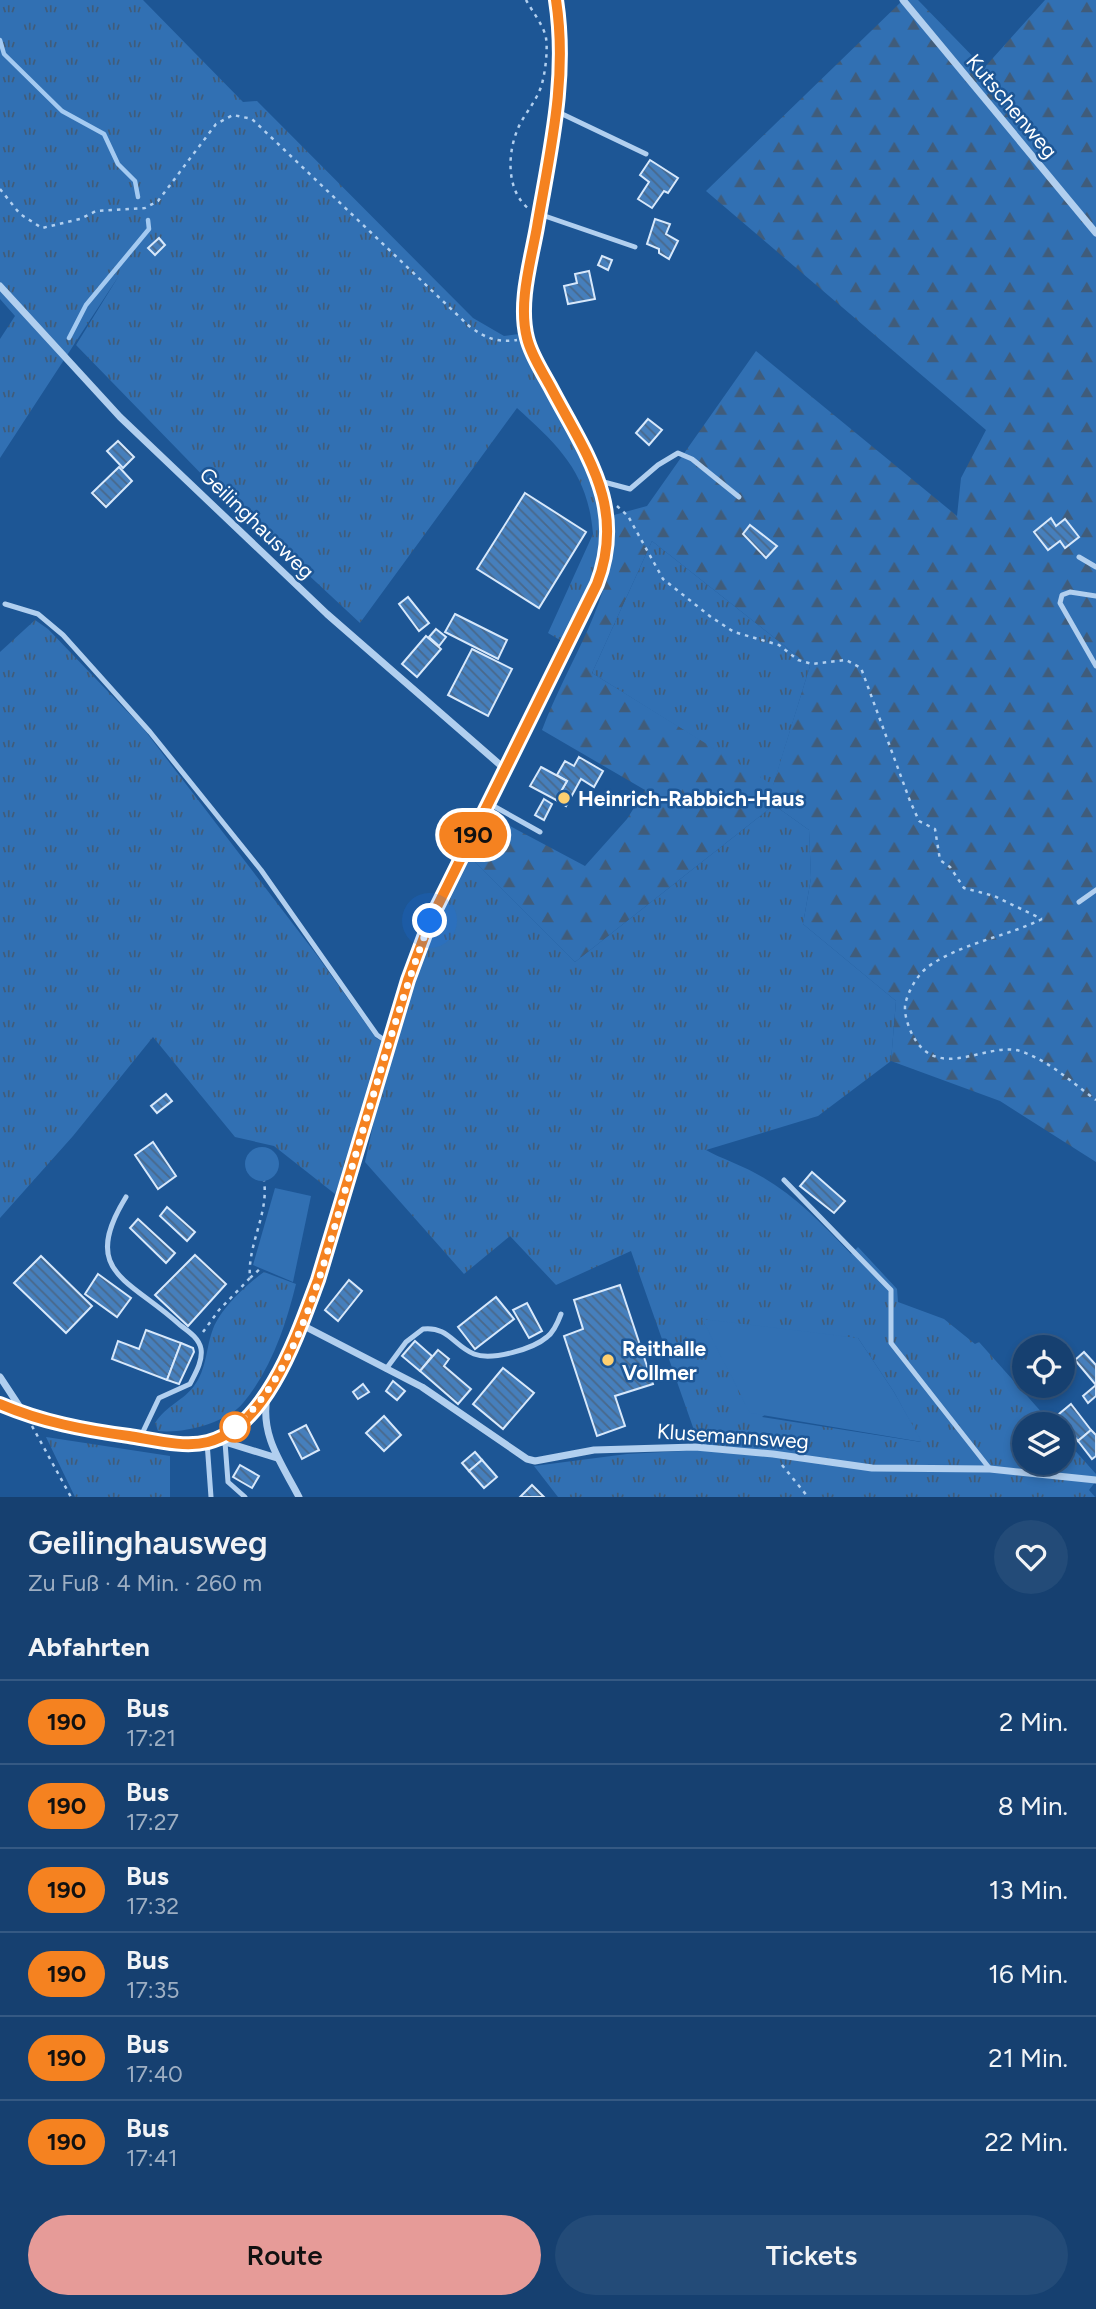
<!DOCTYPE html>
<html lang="de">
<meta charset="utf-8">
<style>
:root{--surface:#164070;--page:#234b78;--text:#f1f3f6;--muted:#9eafc3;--line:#355983;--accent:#e69b98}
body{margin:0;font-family:Figtree,sans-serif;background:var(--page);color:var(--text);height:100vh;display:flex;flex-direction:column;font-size:26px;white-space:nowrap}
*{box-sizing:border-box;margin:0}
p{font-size:23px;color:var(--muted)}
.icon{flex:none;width:38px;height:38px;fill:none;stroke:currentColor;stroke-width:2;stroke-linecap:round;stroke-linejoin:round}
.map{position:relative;height:1497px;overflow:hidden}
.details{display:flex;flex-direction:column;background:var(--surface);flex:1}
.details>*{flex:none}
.badge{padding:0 14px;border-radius:23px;font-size:24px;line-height:46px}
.tools{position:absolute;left:1012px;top:1335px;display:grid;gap:14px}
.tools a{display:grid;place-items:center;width:63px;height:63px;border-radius:50%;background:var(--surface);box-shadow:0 4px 10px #0003,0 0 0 2px var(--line);font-size:35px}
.you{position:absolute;width:35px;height:35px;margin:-18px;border:5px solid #fff;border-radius:50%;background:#1a73e8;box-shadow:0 0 0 10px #1a73e833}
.map>.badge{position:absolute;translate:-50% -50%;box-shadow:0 0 0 4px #fff}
h2{padding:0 28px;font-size:26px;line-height:63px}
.round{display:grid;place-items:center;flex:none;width:74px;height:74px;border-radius:37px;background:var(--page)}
.headline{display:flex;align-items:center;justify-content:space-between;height:119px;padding:0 28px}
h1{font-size:33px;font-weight:600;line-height:52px}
.action{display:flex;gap:14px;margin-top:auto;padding:14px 28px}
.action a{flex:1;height:80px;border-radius:42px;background:var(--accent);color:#111;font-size:28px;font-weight:600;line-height:80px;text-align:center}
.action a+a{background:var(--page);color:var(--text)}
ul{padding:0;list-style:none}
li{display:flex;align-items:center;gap:21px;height:84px;padding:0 28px;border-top:2px solid var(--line)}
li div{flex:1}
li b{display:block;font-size:26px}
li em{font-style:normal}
li .badge{min-width:77px;font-weight:700;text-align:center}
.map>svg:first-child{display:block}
.grass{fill:url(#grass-tufts);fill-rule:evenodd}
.forest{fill:url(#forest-firs);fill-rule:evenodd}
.garden{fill:#3170b3}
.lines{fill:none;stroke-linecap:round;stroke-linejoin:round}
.stream{stroke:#a4caf1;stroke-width:4.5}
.building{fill:url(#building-back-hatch);stroke:#d7e8fb;stroke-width:2}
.path{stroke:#b1cfef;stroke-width:2.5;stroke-dasharray:3.5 5;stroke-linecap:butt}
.service{stroke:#b1cfef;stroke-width:5}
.minor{stroke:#b1cfef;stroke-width:7}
.line-casing{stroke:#fff;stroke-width:16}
.line{stroke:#f58220;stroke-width:10}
.walk{stroke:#fff;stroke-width:7;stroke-dasharray:0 12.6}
.poi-dot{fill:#fed070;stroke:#1d5695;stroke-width:2.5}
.stop-dot{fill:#fff;stroke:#f58220;stroke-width:3.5}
.labels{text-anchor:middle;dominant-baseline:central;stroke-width:5;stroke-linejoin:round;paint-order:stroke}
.street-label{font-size:21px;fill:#fff;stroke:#1d5695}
.poi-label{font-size:21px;font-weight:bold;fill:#fff;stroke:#1d5695;text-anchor:start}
</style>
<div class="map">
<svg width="1096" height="1497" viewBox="0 0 1096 1497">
<defs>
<pattern id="grass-tufts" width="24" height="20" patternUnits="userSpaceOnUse" patternTransform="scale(1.75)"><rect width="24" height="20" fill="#3170b3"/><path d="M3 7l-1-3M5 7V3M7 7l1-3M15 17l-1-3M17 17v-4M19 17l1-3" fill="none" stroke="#405c7a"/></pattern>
<pattern id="forest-firs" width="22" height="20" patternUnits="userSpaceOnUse" patternTransform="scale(1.75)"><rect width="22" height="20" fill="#3170b3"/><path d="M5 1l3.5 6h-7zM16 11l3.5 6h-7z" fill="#405c7a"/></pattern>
<pattern id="building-back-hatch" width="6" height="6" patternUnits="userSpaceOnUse" patternTransform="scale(1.75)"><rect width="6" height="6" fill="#467fbc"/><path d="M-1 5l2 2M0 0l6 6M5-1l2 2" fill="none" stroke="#49688a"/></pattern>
</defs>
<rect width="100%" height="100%" fill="#1d5695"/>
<g class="grass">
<path d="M0 0H143L243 102 257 101 473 318 504 336 519 334 596 483 603 518 606 543 601 569 565 643 548 633 593 534C588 473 559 446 517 408L360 623 216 489 76 345 120 274 0 458V339L15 316 0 299Z"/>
<path d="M652 541 810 666 773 786 592 673Z"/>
<path d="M35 620 48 629 143 728 316 954 376 1038 388 1045 335 1194 274 1146 235 1137 153 1037 73 1136 0 1218V652Z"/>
<path d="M774 805 809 830 811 878 803 924 896 1001 891 1061 818 1116 706 1150C722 1159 739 1164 755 1173 793 1193 822 1224 851 1254L858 1247 897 1289 898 1302 944 1319 975 1344 979 1342 1052 1424H1024V1463H1062V1436L1096 1474V1481L1089 1490 1095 1497H558L534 1466 627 1454 701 1450 631 1251 556 1285 510 1236 464 1274 365 1162 391 1043 431 922 467 854 575 962ZM858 1338 894 1392 921 1442 762 1417Z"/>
<path d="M264 1272 296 1284C286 1325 271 1370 243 1403 227 1423 182 1434 158 1431L155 1423C167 1405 184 1400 194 1386 207 1369 206 1347 213 1329 221 1308 247 1284 264 1272Z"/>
<path d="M46 1437 170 1456V1497H75Z"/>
</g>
<path class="forest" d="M903 0H918L984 68 1045 0H1096V1162L1000 1101 891 1061 896 1001 803 924 811 878 809 830 774 805 575 962 475 862 497 819 585 866 627 819 645 790 542 730C570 656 617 597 614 515L647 506 756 351 957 516 961 478 986 430 706 191ZM652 541 810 666 773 785 592 673Z"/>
<g class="garden">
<circle cx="262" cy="1164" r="17"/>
<path d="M275 1188 311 1196 293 1282 253 1265Z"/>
<path d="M702 1319 858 1338 894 1392 922 1442 750 1413Z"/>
</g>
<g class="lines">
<g class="stream">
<path d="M0 40 4 54 62 111 104 134 118 164 135 181 138 197"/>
<path d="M69 338 86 305 149 229 148 220"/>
</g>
</g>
<g class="building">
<path d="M650 160 678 178 668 193 664 191 652 208 638 199 649 182 640 175Z"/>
<path d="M655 219 670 224 666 234 678 241 669 259 659 253V249L647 244Z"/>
<path d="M159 238 165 245 155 255 148 248Z"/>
<path d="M602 256 612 260 608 270 598 265Z"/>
<path d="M589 271 595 299 568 304 564 286 577 283 575 274Z"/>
<path d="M648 419 662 430 649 445 636 433Z"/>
<path d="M118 441 134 457 123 468 107 451Z"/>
<path d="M119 467 132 481 106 507 92 493Z"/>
<path d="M525 493 586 532 539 608 477 569Z"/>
<path d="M1051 518 1056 526 1065 519 1079 537 1065 548 1060 541 1048 550 1034 532Z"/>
<path d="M750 525 777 546 766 558 743 534Z"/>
<path d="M408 597 429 623 419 631 399 604Z"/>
<path d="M455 614 507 640 498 659 445 632Z"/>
<path d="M436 629 446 637 439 646 429 637Z"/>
<path d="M426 636 441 649 417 677 402 664Z"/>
<path d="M472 649 512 669 488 716 448 695Z"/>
<path d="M579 757 603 771 594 787 581 779 566 806 556 800 567 781 557 775 565 761 574 766Z"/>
<path d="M541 767 567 781 556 800 530 786Z"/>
<path d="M544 799 552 804 544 820 535 815Z"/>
<path d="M166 1094 172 1101 157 1113 151 1106Z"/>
<path d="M153 1142 176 1176 158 1189 135 1155Z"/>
<path d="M812 1172 845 1201 834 1213 800 1186Z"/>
<path d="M167 1207 195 1232 187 1241 160 1216Z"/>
<path d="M138 1219 175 1253 166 1263 130 1228Z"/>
<path d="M195 1255 226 1284 188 1326 155 1295Z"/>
<path d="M41 1256 92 1306 66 1333 14 1283Z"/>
<path d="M98 1274 131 1298 117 1317 85 1294Z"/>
<path d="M349 1280 362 1291 338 1321 325 1310Z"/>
<path d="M620 1285 653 1384 615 1396 625 1426 597 1436 564 1336 583 1329 574 1300Z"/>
<path d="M496 1297 514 1319 475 1349 458 1327Z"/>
<path d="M527 1303 542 1331 529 1338 513 1310Z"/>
<path d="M146 1330 181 1343 167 1380 112 1359 118 1341 139 1349Z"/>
<path d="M415 1341 432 1356 420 1371 402 1356Z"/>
<path d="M181 1343 193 1348 194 1352 179 1384 167 1380Z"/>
<path d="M438 1350 449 1359 444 1366 471 1389 458 1404 420 1371Z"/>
<path d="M1084 1352 1096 1365V1396L1088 1403 1083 1396 1096 1385 1075 1360Z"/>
<path d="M503 1368 534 1393 503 1429 473 1404Z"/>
<path d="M393 1381 405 1391 397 1400 386 1391Z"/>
<path d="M363 1384 369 1392 358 1399 353 1392Z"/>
<path d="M1071 1404 1091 1430 1078 1441 1074 1436 1069 1440 1062 1431V1424H1057L1053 1419Z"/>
<path d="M384 1416 401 1435 384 1451 366 1433Z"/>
<path d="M306 1425 319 1450 302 1459 289 1434Z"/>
<path d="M1091 1430 1096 1435V1456L1092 1459 1078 1441Z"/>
<path d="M475 1452 482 1460 469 1471 462 1463Z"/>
<path d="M482 1460 497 1477 484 1488 469 1471Z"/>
<path d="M240 1465 259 1476 252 1488 233 1477Z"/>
<path d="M532 1485 544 1497H520Z"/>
</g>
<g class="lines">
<g class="path">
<path d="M526 0C532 11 544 26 546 38 548 51 545 75 541 87 536 101 527 111 520 124 507 150 505 190 529 209"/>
<path d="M0 189 20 214 42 228 80 219 96 211 145 208 158 201 216 124 233 115 252 119 469 326C485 338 497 343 517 340"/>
<path d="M617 506 628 516 663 579 711 617 734 632 779 645 798 660 812 664 846 660 861 668 910 801 919 821 935 829 940 860 950 867 964 888 994 896 1042 919"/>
<path d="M1042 919C1006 937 964 942 929 966 918 974 910 988 906 1001 903 1010 907 1023 911 1032 936 1085 986 1041 1020 1051 1050 1061 1071 1082 1096 1100"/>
<path d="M250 1278 261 1268"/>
<path d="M203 1332 219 1310 250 1278C247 1245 269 1214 264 1181"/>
<path d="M32 1426 71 1497"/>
<path d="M782 1465 808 1497"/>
</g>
<g class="service">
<path d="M558 112 646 154"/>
<path d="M539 214 635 247"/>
<path d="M600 481 630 489 658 465 678 453 692 459 739 497"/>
<path d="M1079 557 1096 567"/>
<path d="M1096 596 1070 592 1062 595 1060 603 1096 666"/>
<path d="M5 604 38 614 63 635 150 732 261 870 377 1035 389 1043"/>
<path d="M490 804 540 832"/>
<path d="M1079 902 1096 890"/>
<path d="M784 1180 891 1290V1343L990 1469"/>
<path d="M126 1197C79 1273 130 1279 180 1325 188 1331 199 1338 201 1349 203 1361 195 1374 190 1384L159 1398 140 1438"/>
<path d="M386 1369 406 1342 423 1329C448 1326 454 1346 474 1354 492 1361 533 1349 547 1337 554 1332 558 1322 561 1314"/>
<path d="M207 1442 211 1497"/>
<path d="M225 1442 228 1482 245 1497"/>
</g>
<g class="minor">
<path d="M903 0 1096 233"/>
<path d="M0 286 120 417 327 614 506 770"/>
<path d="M302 1325 422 1387 527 1459 535 1461 594 1450 695 1447 773 1454 872 1468 990 1469 1096 1480"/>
<path d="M0 1377 25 1415"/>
<path d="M267 1397C260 1436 282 1464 299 1497"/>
<path d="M0 1404 26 1415 83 1430 178 1443 225 1442 277 1458"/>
<path d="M207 1442 228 1433 260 1405 302 1325 408 980 430 921 592 598C629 505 595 470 552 390 543 373 531 356 527 337 519 302 531 261 537 226 551 150 568 78 556 0"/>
</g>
</g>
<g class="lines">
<g class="line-casing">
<path id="line" d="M0 1404C42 1422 84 1430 129 1436 154 1440 184 1448 208 1442 268 1427 299 1330 318 1280L408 980 430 921 597 584C627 506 585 453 550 386 542 371 531 355 527 338 518 303 531 261 537 227 550 151 568 78 556 0"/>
</g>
<use href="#line" class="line"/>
<path class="walk" d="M235 1427C302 1370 325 1256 350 1174 375 1090 399 1004 430 921"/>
</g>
<g class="poi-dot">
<circle cx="564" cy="798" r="7"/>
<circle cx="608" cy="1360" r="7"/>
</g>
<circle class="stop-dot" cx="235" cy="1427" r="14"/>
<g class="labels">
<g class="street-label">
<text transform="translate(1012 106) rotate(50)">Kutschenweg</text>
<text transform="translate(257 523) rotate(44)">Geilinghausweg</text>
<text transform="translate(733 1436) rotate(4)">Klusemannsweg</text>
</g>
<g class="poi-label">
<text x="578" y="798">Heinrich-Rabbich-Haus</text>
<text x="622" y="1348">Reithalle<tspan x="622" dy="24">Vollmer</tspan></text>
</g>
</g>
</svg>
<div class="tools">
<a><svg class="icon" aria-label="locate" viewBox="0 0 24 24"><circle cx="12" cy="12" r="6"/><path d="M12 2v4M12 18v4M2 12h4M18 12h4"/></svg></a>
<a><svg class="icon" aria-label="layers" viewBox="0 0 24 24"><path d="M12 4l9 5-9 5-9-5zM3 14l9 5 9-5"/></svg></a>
</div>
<div class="you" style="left:430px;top:921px"></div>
<b class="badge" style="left:473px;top:835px;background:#f58220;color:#111">190</b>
</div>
<section class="details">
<div class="headline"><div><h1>Geilinghausweg</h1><p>Zu Fuß · 4 Min. · 260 m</p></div><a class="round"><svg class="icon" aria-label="heart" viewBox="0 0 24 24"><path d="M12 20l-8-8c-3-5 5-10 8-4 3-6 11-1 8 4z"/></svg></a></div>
<h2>Abfahrten</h2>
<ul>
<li><span class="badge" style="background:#f58220;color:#111">190</span><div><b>Bus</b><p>17:21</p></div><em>2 Min.</em></li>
<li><span class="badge" style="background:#f58220;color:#111">190</span><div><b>Bus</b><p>17:27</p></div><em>8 Min.</em></li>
<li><span class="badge" style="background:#f58220;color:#111">190</span><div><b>Bus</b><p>17:32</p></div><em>13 Min.</em></li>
<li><span class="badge" style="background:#f58220;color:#111">190</span><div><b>Bus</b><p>17:35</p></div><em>16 Min.</em></li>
<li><span class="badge" style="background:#f58220;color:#111">190</span><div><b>Bus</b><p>17:40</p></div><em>21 Min.</em></li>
<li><span class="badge" style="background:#f58220;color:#111">190</span><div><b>Bus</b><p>17:41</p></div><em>22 Min.</em></li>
</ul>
<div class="action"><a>Route</a><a>Tickets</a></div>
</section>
